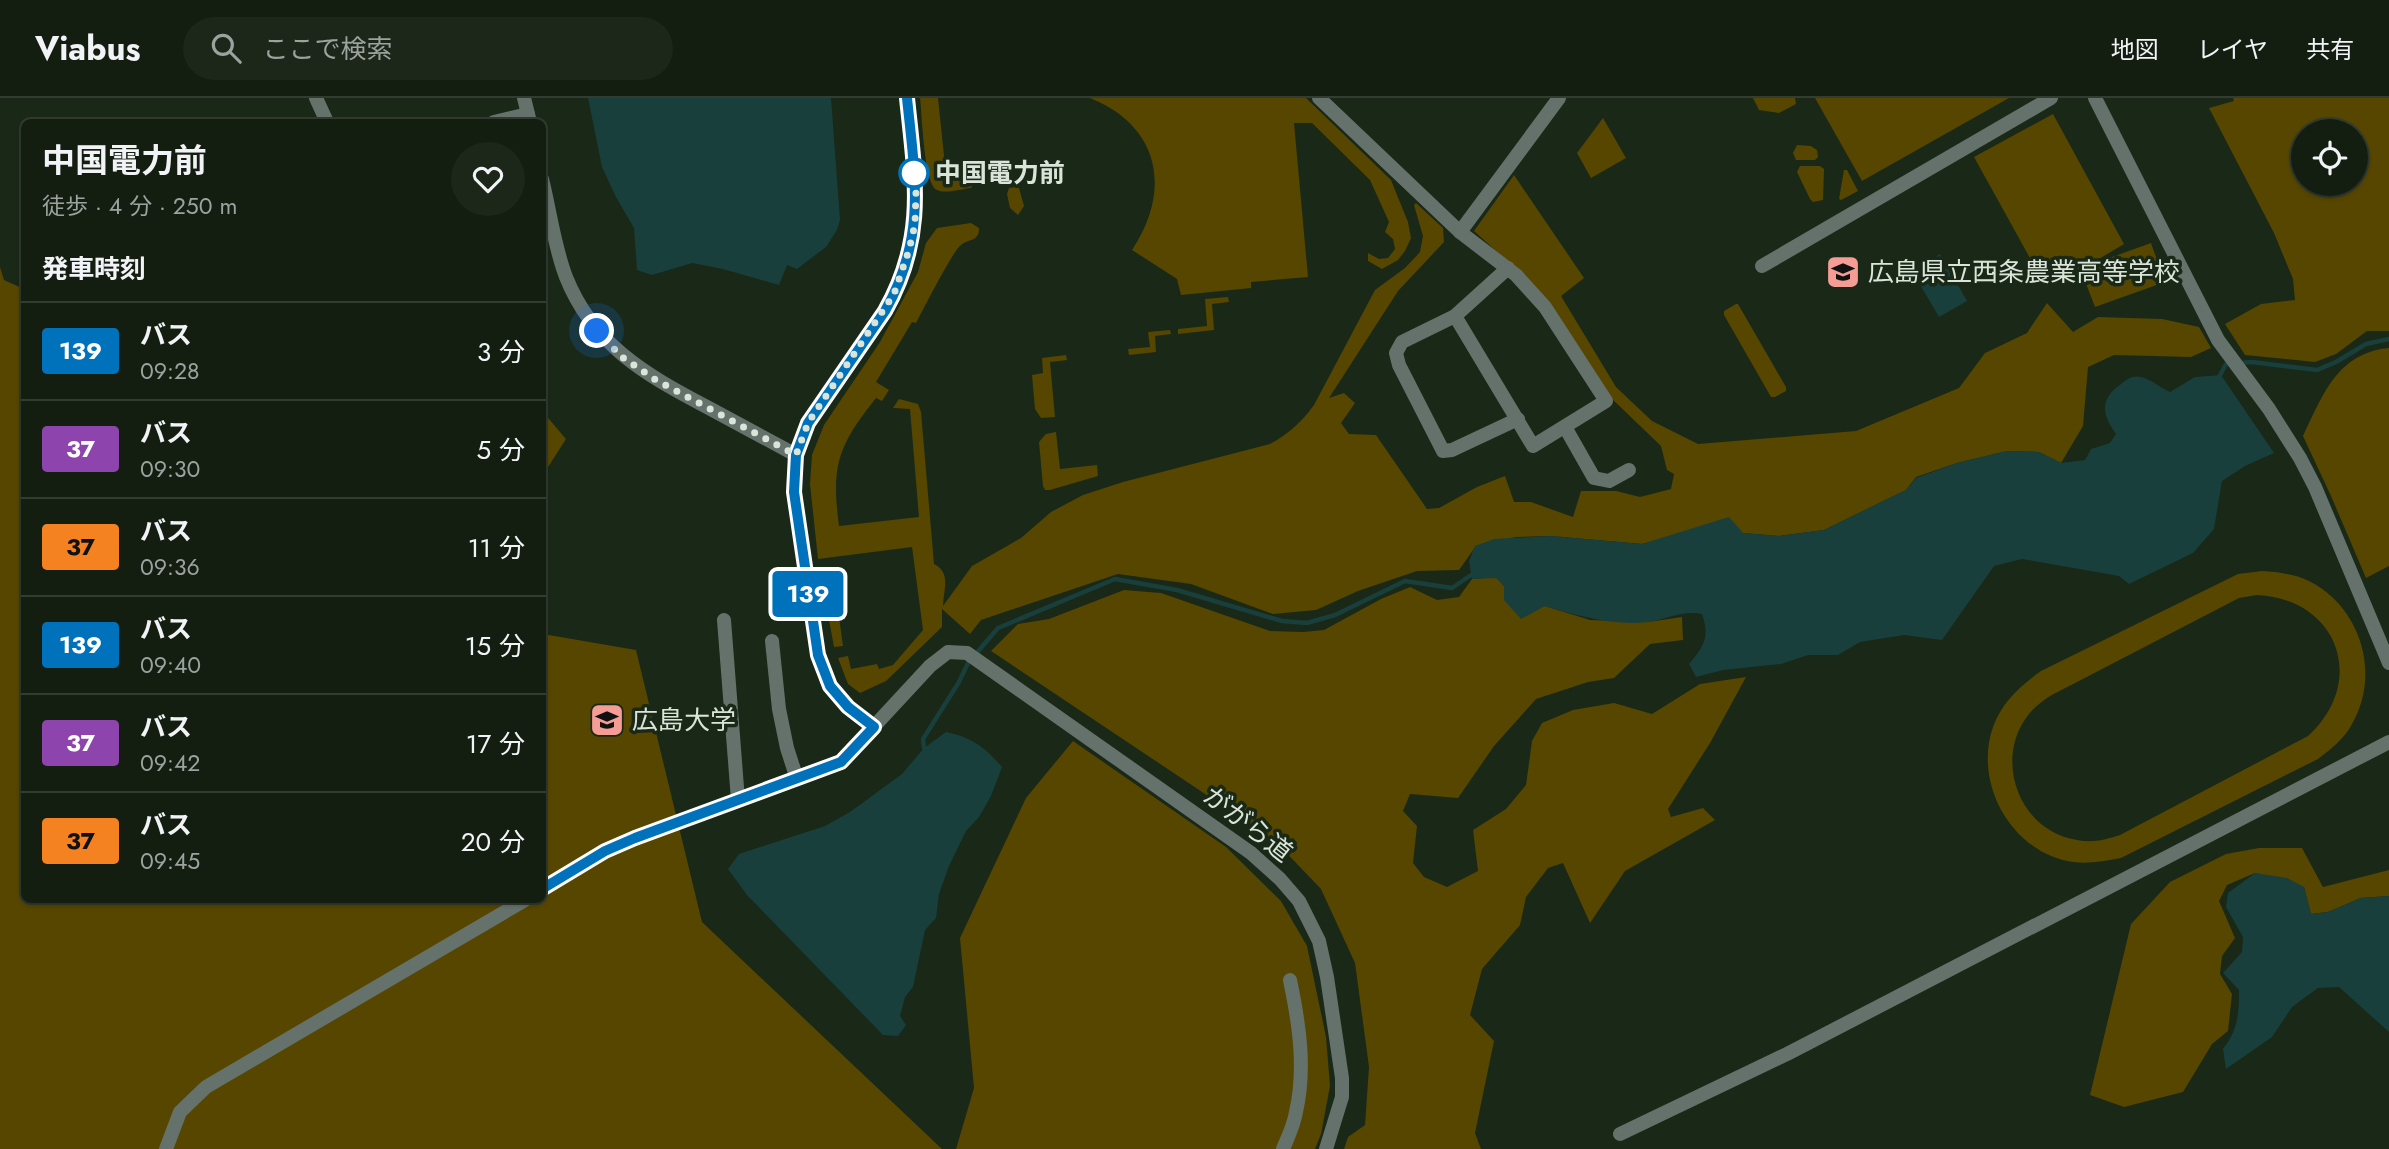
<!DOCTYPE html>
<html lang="ja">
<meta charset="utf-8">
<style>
:root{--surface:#131e11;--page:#1c271a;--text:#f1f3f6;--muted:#9da29f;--line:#323c31}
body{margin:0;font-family:Jost,"Noto Sans JP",sans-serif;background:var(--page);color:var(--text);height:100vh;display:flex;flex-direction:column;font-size:26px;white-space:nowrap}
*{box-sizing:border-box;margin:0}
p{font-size:23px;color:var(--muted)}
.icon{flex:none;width:38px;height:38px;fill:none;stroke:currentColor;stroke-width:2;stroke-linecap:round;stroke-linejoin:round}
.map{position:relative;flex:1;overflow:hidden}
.drawer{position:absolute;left:21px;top:21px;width:525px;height:784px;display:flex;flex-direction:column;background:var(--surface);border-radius:10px;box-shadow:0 2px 5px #0004,0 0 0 2px var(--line)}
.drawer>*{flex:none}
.badge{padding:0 14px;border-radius:5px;font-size:24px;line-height:46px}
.buttons{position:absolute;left:2291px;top:21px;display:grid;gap:14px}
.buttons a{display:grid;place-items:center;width:77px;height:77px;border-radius:50%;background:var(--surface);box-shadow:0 2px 5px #0004,0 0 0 2px var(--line);font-size:35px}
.you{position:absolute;width:35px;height:35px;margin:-18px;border:5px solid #fff;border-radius:50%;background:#1a73e8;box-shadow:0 0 0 10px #1a73e833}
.map>.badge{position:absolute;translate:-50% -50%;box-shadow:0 0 0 4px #fff}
h2{padding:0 21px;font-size:26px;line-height:63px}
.round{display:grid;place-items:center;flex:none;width:74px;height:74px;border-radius:37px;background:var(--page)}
.head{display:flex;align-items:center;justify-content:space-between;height:119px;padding:0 21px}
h1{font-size:33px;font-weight:700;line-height:52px}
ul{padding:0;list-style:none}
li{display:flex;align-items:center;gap:21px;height:98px;padding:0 21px;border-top:2px solid var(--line)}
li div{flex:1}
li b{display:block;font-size:26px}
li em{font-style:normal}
li .badge{min-width:77px;font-weight:700;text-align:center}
header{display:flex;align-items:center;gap:42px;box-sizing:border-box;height:98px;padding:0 35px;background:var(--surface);border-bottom:2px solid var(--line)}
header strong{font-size:33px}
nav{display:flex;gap:38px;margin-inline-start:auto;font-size:24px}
.search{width:490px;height:63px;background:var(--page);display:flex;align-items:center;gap:18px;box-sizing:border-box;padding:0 24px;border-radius:38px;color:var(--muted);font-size:26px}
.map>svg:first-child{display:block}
.green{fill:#564600;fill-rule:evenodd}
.water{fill:#193f3c}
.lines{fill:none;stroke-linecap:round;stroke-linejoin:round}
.stream{stroke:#193f3c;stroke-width:4.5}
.minor{stroke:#65716b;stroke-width:14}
.tertiary{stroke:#65716b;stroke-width:14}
.line-casing{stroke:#fff;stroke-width:16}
.line{stroke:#0072bc;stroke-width:10}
.walk{stroke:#dae4d9;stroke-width:7;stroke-dasharray:0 12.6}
.stop-dot{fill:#fff;stroke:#0072bc;stroke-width:3.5}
.labels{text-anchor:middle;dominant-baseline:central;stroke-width:7;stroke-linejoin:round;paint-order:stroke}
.stop-label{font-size:26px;font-weight:bold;fill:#dae4d9;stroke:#192817;text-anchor:start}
.poi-label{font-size:26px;fill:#dae4d9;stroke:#192817;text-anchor:start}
.street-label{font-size:26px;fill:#dae4d9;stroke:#192817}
</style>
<header>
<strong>Viabus</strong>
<div class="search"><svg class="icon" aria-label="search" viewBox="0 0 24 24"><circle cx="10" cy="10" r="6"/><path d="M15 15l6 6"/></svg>ここで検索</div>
<nav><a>地図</a><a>レイヤ</a><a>共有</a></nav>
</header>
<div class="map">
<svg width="2389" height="1051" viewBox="0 0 2389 1051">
<rect width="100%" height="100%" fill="#192817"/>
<g class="green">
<path d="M920 0H938L946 77 970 76 974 79 975 86 971 90C961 91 946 96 937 92 924 87 922 16 920 0Z"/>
<path d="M1090 0H1306L1391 82 1397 97 1408 124 1411 140 1405 153 1398 162 1382 171 1368 163V155L1379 161 1388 160 1395 151 1393 141 1385 134 1389 124 1370 82 1312 25H1294L1308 179 1251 184V190L1181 197 1177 181 1132 152C1172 92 1160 28 1090 0Z"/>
<path d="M1753 0H1795L1796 6 1779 15 1759 12Z"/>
<path d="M1815 0H2009L1862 83Z"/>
<path d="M2233 0H2389V233H2367L2336 256 2315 264 2245 257 2225 226 2261 206 2295 202 2293 181 2274 135 2209 10 2234 3ZM2356 33V86H2303V33Z"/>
<path d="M2053 16 2124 146 2087 168 2151 145 2165 184 2095 209 2080 170 2046 189 1974 59Z"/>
<path d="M1603 20 1626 60 1591 80 1577 55Z"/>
<path d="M1797 47 1811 48 1817 52 1818 59 1815 62H1796L1793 55Z"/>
<path d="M1800 68H1820L1824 71 1823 102 1813 104 1810 101 1797 74Z"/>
<path d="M1844 72H1847L1858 93 1841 102 1839 101Z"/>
<path d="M1514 77 1584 180 1561 198 1616 289 1652 323 1698 346 1856 333 1959 290 1985 255 2027 235 2047 205 2073 234 2098 219 2162 221 2199 229 2211 250 2191 259 2114 257 2088 269 2083 328 2061 365 2039 354 2007 353 1957 365 1916 379 1906 392 1824 432 1779 438 1743 435 1678 436 1642 446 1551 438 1516 439 1476 448 1459 472 1417 473 1358 493 1316 512 1273 516 1191 486 1118 476 981 522 970 536 942 511V529L886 583 860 595 848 586 838 560 848 558 851 571 877 566 879 571 893 567 923 532 912 449 818 461 810 386 812 357 824 327 880 244 918 174 926 145 937 130 971 125 979 130C979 144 970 140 961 147 952 154 923 212 916 225L912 224 876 284 889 292 882 303 876 300C838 348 831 367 839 428L919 419 910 311 893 310 899 301 918 306 921 314 934 466C952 475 943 493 943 508L972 468 1021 440 1051 414 1083 397 1123 384 1270 346C1288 336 1301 325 1314 307L1375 192 1405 170 1420 154 1423 138 1414 107 1416 105 1443 130 1444 144 1398 193 1329 300 1344 295 1355 305 1341 325 1349 336 1376 337 1427 411 1439 410 1477 389 1505 378 1514 404H1531L1573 419 1581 393H1616L1640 399 1671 391 1674 376 1667 372 1661 348 1611 300 1518 173 1474 133Z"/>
<path d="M1015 89 1019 90 1024 108 1018 117 1010 110 1007 96 1009 90Z"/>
<path d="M0 169 4 182 24 191V802H542L543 536 636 552 702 824 942 1051H0Z"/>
<path d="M1228 199 1229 204 1212 206 1214 232 1178 236V231L1207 228 1205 201Z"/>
<path d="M1736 206H1738L1786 289V293L1775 299H1771L1724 217V213Z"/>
<path d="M1170 232 1171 236 1155 238 1156 254 1129 257 1128 251 1150 249 1148 234Z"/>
<path d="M2389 250V468L2366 480 2331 398 2303 338C2323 297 2337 255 2389 250Z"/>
<path d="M1066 257 1067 262 1050 264 1055 319 1041 320 1035 311 1032 277 1043 275 1042 260Z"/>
<path d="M543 314 566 341 543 377Z"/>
<path d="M1056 334 1060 371 1097 367 1098 378 1050 392H1045L1043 388 1039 344 1046 336Z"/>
<path d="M2262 473C2278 474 2294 476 2309 483 2361 509 2381 576 2352 626 2344 641 2331 651 2318 661L2121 760C2104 763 2089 766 2073 764 2012 755 1973 686 1993 629 2002 604 2020 588 2041 573L2238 476ZM2257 497C2338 501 2368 583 2308 638L2120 737C2105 742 2092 745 2077 742 2021 734 1994 665 2026 620 2032 611 2041 604 2050 598L2239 500Z"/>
<path d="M1496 479 1504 488 1545 508 1590 522 1648 524 1682 519 1683 542 1650 546 1614 580 1588 584 1536 601 1494 648 1458 700 1410 696 1403 713 1417 728 1413 765 1424 779 1447 789 1478 773 1473 732 1506 711 1526 687 1532 643 1542 625 1573 612 1614 605 1652 616 1700 586 1746 579 1710 645 1668 711 1671 719 1703 710 1715 722 1625 773 1590 825 1563 765 1548 770 1526 799 1520 827 1482 871 1470 917 1494 943 1475 1035 1481 1051H1344L1348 1039 1365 1027 1369 969 1355 865 1321 791 1274 742 991 553 1018 526 1049 521 1124 492 1161 495 1270 533 1303 534 1324 532 1381 501 1410 489 1437 502 1459 499 1472 481Z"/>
<path d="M834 482 843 548 834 549 822 483Z"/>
<path d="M1073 643 1226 749 1281 803 1307 848 1326 939 1330 988 1321 1036 1315 1051H956L974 990 960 840 1026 700Z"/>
<path d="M2259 750H2302L2323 789 2389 772V798L2361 800 2328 814 2311 816 2304 789 2255 775 2227 787 2219 803 2235 840 2222 858 2220 876 2232 896 2228 933 2212 946 2183 994 2124 1009 2090 997 2131 826 2170 784 2226 756Z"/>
</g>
<g class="water">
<path d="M588 0H831L840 122 837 132 826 149 797 171 787 167 779 187 723 171 692 165 652 177 637 172 634 130 616 99 602 69Z"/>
<path d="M1940 156 1967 203 1939 219 1912 173Z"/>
<path d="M2221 277 2274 355 2245 368 2222 383 2214 431 2193 455 2129 486 2119 478 2022 461 1994 468 1942 542 1904 537 1860 544 1838 557H1808L1781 566 1723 572 1696 579 1689 566C1704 548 1710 539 1702 516 1683 512 1668 521 1648 524 1613 528 1578 518 1545 508L1521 521 1504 502V488L1496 480 1472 481 1469 463 1475 448 1494 441 1551 438 1642 446 1729 419 1743 435 1779 438 1824 432 1906 392 1916 380 1957 365 2007 353 2039 354 2061 365 2085 362 2091 351 2110 345 2116 336C2102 316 2099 302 2121 286 2127 281 2133 277 2141 279 2150 281 2161 290 2170 294L2195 279Z"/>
<path d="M946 634C971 639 985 649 1002 669L991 698 979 719 966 733 949 768 939 796 936 820 925 832 913 889 905 899 900 918 906 927 898 938 883 937 747 797 728 771 739 756 825 728 850 714 902 676 924 650Z"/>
<path d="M2255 775 2287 780 2304 789 2311 816 2328 814 2361 800 2389 798V934L2339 889 2318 890 2292 909 2272 939 2226 971 2223 951C2238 932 2239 916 2239 892L2223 875 2242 854 2243 839 2226 809 2228 795Z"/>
</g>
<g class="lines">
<g class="stream">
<path d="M2240 265 2252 264 2317 272 2336 264 2366 246 2389 241"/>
<path d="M2218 281 2226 266H2231"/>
<path d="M924 650 923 641 959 584 968 565 998 530 1115 481 1177 492 1282 523 1307 525 1335 517 1405 483 1452 490 1471 477H1475"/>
</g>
<g class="minor">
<path d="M316 0 327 24"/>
<path d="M1319 0 1460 134 1516 177 1545 209 1606 303 1533 348 1455 218"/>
<path d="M2095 0 2218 242 2269 311 2300 360 2315 389 2389 565"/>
<path d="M494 24 528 16"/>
<path d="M1460 134 1559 0"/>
<path d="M1762 168 2051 0"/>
<path d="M1508 170 1455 218 1402 244 1396 255 1399 267 1443 353 1452 352 1518 321"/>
<path d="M1565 329 1594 380 1609 383 1629 372"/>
<path d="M724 522 738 702"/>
<path d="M772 543 779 611 787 650 797 681"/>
<path d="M1620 1036 1787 956 2389 644"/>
<path d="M1283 1051C1288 1039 1294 1027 1296 1014 1306 970 1299 925 1290 882"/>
</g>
<g class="tertiary">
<path d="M524 0 530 24"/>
<path d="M542 81C550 113 554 148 566 179 593 247 646 277 707 309 737 325 766 341 796 357"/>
<path d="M874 629 847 609 829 588 818 557 794 394 796 357 808 325 885 213C927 140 915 79 907 0"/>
<path d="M542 791 605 753 635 740 841 664 930 568 948 554 967 555 1251 755 1280 781 1299 803 1319 843 1327 879 1342 980V999L1326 1051"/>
<path d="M166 1051 180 1014 206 989 525 802"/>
</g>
</g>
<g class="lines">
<g class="line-casing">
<path id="line" d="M542 791 605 753 635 740 841 664 874 629 848 609 830 588 818 557 794 394 796 357 808 325 885 213C927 139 915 79 907 0"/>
</g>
<use href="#line" class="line"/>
<path class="walk" d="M597 233 622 259 656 282 796 357 808 325 894 196 909 152 915 126 916 94 914 75"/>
</g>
<defs>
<g id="school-square" transform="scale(1.75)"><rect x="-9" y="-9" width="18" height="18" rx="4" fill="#f59c95" stroke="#192817"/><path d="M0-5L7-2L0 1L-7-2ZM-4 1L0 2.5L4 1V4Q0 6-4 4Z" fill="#111"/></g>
<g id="university-square" transform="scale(1.75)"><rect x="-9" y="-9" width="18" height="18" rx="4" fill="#f59c95" stroke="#192817"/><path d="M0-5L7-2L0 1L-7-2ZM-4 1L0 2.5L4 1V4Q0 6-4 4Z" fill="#111"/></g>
</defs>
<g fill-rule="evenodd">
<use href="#school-square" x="1843" y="174"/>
<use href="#university-square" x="607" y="622"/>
</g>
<circle class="stop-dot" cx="914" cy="75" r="14"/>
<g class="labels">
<g class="stop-label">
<text x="935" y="75">中国電力前</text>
</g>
<g class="poi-label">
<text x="1868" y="174">広島県立西条農業高等学校</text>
<text x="632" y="622">広島大学</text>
</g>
<g class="street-label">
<text transform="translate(1248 726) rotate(38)">ががら道</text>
</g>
</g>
</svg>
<div class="buttons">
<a><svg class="icon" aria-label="locate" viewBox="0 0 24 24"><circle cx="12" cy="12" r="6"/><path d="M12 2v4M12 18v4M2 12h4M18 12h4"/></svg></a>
</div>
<div class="you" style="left:597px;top:233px"></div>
<b class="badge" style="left:808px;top:496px;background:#0072bc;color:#fff">139</b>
<section class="drawer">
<div class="head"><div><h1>中国電力前</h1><p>徒歩 · 4 分 · 250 m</p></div><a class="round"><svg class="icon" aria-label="heart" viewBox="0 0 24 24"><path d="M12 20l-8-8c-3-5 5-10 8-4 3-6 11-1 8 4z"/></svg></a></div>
<h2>発車時刻</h2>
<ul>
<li><span class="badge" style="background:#0072bc;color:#fff">139</span><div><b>バス</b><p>09:28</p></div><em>3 分</em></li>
<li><span class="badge" style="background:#8e44ad;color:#fff">37</span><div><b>バス</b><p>09:30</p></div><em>5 分</em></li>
<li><span class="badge" style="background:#f58220;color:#111">37</span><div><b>バス</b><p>09:36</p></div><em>11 分</em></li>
<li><span class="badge" style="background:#0072bc;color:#fff">139</span><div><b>バス</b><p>09:40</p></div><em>15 分</em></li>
<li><span class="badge" style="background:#8e44ad;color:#fff">37</span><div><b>バス</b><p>09:42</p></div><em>17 分</em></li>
<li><span class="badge" style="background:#f58220;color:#111">37</span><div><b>バス</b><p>09:45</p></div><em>20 分</em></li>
</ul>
</section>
</div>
